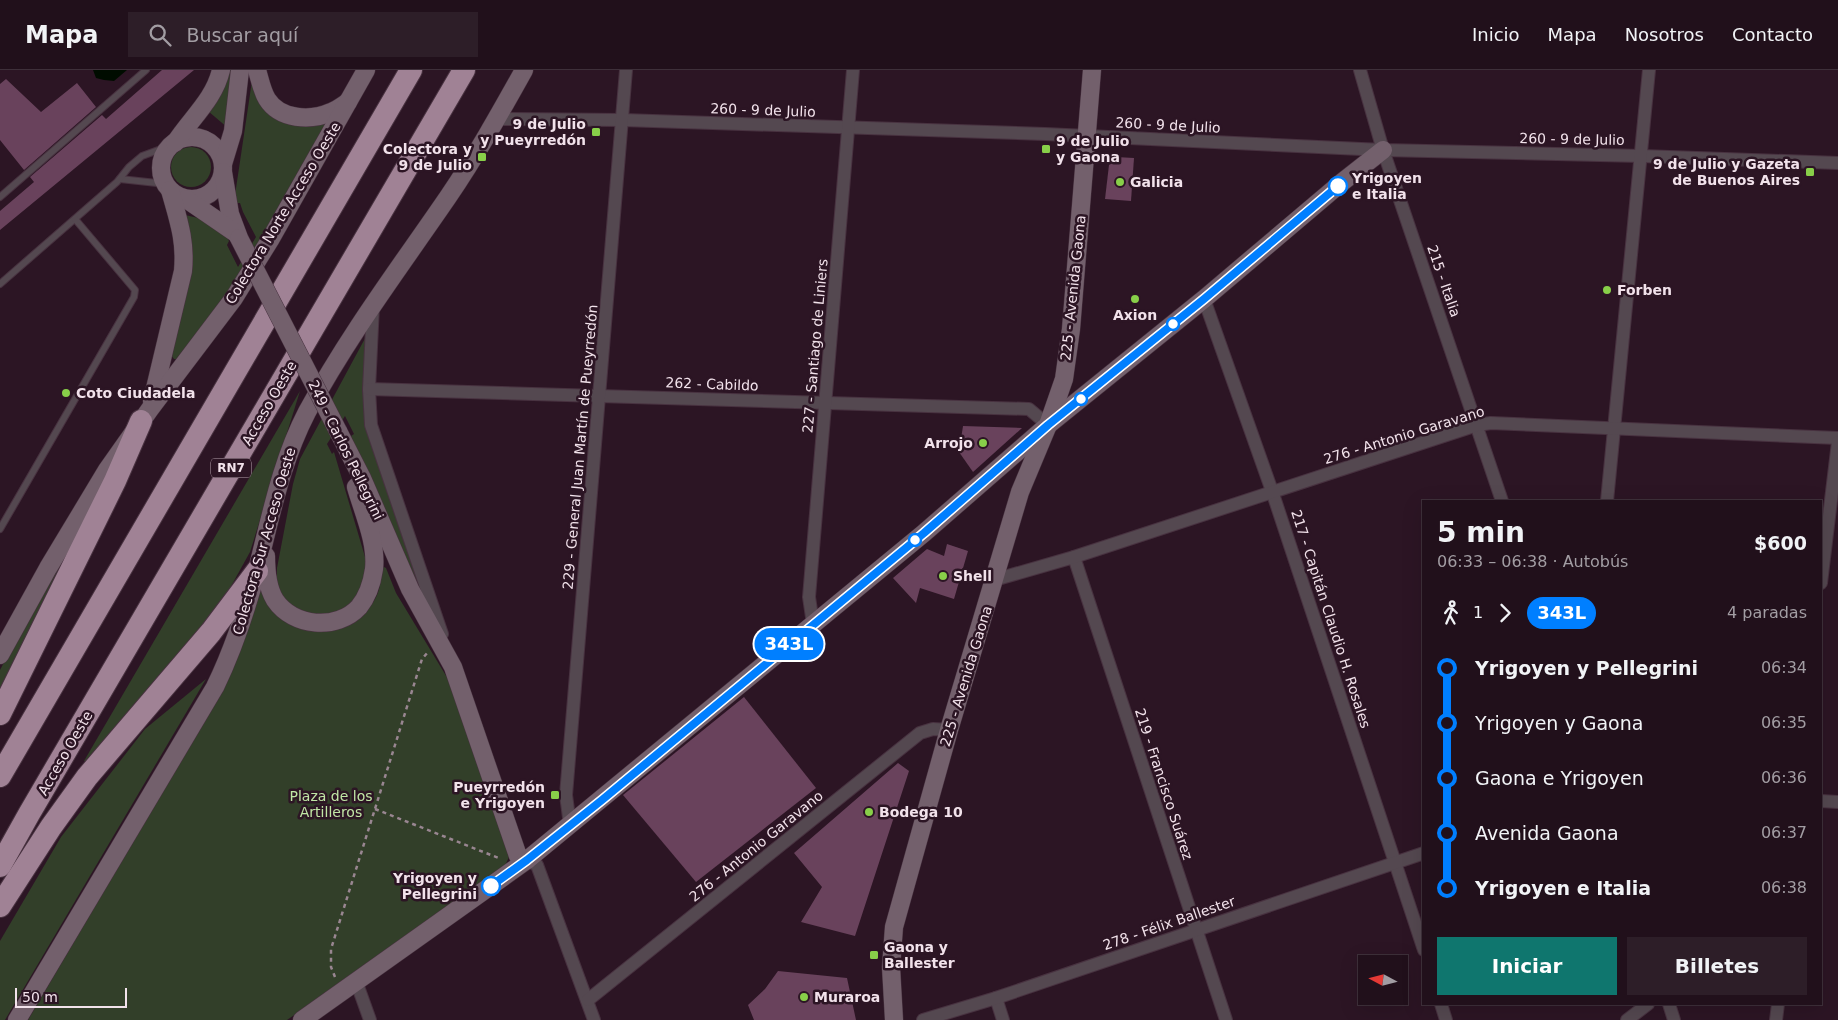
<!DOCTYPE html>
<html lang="es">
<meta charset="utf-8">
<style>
:root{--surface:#21101b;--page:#2d1e28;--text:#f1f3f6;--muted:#a29da3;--line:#3e303a;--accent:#0f766e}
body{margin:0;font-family:"DejaVu Sans",sans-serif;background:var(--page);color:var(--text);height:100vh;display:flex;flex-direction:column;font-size:19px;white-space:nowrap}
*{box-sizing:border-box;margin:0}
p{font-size:16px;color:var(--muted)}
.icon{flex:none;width:28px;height:28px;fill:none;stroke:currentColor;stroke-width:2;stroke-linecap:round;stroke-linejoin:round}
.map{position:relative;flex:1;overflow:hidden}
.panel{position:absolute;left:1422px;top:430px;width:400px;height:505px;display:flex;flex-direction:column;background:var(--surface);border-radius:0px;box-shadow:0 5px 20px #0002,0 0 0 1px var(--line)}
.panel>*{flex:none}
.badge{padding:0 10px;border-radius:16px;font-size:18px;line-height:32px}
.needle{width:32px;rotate:277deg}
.buttons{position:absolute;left:1358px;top:885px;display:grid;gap:10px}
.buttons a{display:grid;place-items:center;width:50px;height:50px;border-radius:0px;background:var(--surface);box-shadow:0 5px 20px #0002,0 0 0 1px var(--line);font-size:25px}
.scale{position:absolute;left:15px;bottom:12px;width:112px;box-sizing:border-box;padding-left:5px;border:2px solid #f2e2eb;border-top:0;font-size:14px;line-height:18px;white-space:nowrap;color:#f2e2eb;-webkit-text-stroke:4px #2c1524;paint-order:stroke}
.map>.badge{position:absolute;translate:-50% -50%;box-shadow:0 0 0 2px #fff}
.legs{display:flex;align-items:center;gap:8px;height:55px;padding:0 15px;font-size:16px}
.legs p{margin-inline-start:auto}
.head{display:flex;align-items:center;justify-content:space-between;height:85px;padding:0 15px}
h1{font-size:28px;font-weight:700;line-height:38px}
.primary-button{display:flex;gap:10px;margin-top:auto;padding:10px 15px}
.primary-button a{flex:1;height:58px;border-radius:0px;background:var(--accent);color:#fff;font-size:20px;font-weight:700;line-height:58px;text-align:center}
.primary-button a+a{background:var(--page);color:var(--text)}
ul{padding:0 15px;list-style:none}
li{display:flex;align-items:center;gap:18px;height:55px;font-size:19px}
li i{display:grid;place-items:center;width:8px;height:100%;margin:0 6px;background:currentColor}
li i::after{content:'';width:12px;height:12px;margin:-6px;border:4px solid;border-radius:50%;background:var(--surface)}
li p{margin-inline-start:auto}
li:first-child i{background:linear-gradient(#0000 50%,currentColor 0)}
li:last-child i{background:linear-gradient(currentColor 50%,#0000 0)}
header{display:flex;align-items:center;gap:30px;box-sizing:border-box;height:70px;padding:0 25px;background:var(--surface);border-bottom:1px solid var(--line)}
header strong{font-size:24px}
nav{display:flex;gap:28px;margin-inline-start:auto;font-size:18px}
.search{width:350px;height:45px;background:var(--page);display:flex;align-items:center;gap:12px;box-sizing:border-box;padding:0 18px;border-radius:0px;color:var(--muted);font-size:19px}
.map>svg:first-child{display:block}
.green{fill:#323f29}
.water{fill:#000c00}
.building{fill:#69425c}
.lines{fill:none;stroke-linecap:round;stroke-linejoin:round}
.lane-casing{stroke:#483240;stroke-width:8}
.street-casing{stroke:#483240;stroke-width:14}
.secondary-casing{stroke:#483240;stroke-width:19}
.highway-casing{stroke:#483240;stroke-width:24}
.path{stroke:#998691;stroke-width:2.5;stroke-dasharray:4 4;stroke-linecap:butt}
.lane{stroke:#544850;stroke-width:6}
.street{stroke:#544850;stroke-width:12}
.secondary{stroke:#73606c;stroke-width:18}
.highway{stroke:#a08295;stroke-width:22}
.secondary-bridge-casing{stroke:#483240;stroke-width:19;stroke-linecap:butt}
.secondary-bridge{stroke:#73606c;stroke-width:18}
.line-1-casing{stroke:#fff;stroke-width:11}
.line-1{stroke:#007fff;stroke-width:8}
.poi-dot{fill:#88cf49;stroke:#2c1524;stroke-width:2}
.stop-1-dot{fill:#fff;stroke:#007fff;stroke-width:2.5}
.labels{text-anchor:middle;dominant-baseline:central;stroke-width:5;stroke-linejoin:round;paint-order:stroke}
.shield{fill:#2c1524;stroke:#b7a4af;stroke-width:1}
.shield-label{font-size:12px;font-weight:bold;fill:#f2e2eb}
.street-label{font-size:14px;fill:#f2e2eb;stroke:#2c1524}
.poi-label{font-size:14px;font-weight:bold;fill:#f2e2eb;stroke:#2c1524;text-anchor:start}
.stop-label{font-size:14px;font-weight:bold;fill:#f2e2eb;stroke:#2c1524;text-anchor:start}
.park-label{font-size:14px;fill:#c0e6a5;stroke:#2c1524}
</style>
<header>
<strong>Mapa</strong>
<div class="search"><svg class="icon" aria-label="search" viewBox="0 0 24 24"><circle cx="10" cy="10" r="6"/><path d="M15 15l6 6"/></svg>Buscar aquí</div>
<nav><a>Inicio</a><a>Mapa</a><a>Nosotros</a><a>Contacto</a></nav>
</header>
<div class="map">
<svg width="1838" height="950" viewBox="0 0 1838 950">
<rect width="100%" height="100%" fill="#2c1524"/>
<g class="green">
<path d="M228 0H234L228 58 208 41Z"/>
<path d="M253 4 258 25 327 52 261 171 221 234 176 289H174L171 285 185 145C203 149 220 153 229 171L227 175 238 197 256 167 243 142 240 133H235V125Z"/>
<circle cx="191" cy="97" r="20"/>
<path d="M369 261C366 292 361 321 365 352L429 541 410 503 351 366 354 364 345 346 327 374 332 384 334 382 368 497 363 519 347 538 328 546 307 543 296 539 287 532 281 523 277 511V498L293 414 300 389Z"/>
<path d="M300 321 250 482 214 547 90 692 84 691Z"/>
<path d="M109 410 0 630V600L49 506Z"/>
<path d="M384 497 386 498 396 523 451 614 509 781V787L503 800 287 950H28L227 612C242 581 251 548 260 514L283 549 363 545C371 536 378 527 380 515 381 509 380 504 382 498Z"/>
<path d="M206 609 5 950H0V871L61 767 145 659Z"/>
</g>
<path class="water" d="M93 0H127L114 11 104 10 96 8Z"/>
<g class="building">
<path d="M162 0H194L0 160V141L34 112 30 107 102 45 106 49Z"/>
<path d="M6 9 41 42 77 13 96 37 24 100 0 70V14Z"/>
<path d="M1116 87 1134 88 1131 131 1105 129 1109 95Z"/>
<path d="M963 356 1022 358 973 402 959 382Z"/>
<path d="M947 474 968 481 954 529 920 518 916 533 893 508 927 479 944 486Z"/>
<path d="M744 627 816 718 696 812 623 725Z"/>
<path d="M898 693 909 701 855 866 801 852 822 817 794 783Z"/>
<path d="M778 901 847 908 856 950H754L748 935 765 919Z"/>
</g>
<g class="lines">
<g class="lane-casing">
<g id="lane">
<path d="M120 109 166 114"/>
<path d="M0 127 146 0"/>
<path d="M0 214 117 112 129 97 142 86 172 75"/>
<path d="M0 459 134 227 135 220 75 149"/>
</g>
</g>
<g class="street-casing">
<g id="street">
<path d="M1360 0 1383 80 1502 431"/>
<path d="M497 49 623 50 1045 64 1383 80 1642 86 1838 93"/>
<path d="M1204 229 1272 421 1424 880"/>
<path d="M373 236 369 319 371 355 442 564"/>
<path d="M369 319 1029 339 1048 355"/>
<path d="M1607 431 1649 0"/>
<path d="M1074 487 1226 950"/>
<path d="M994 510 1074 487 1477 355 1491 353 1838 368"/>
<path d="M1821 513 1838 372"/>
<path d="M813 554 809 527 853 0"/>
<path d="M1821 731 1838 732"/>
<path d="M570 755 566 725 626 0"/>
<path d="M527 790 537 795 594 950"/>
<path d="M356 911 370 950"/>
<path d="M996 928 1003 950"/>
<path d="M588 930 920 663 933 659 949 660"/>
<path d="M1441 934 1446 950"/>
<path d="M1669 934 1674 950"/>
<path d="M923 950 996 928 1424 783"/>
<path d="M1627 950 1648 934"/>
<path d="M1776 950 1778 934"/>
</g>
</g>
<g class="secondary-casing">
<g id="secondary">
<path d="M257 0C260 10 262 21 267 29 280 50 311 51 331 42 337 40 342 36 348 32"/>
<circle cx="192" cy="98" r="31"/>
<path d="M175 73C191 48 214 30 221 0"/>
<path d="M223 94 233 61 240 0"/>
<path d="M223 102 230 144 239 168"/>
<path d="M186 129 237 164"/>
<path d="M152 331 183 201C186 170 178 149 170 120"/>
<path d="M338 361 362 408 410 519 453 597 518 786 527 790"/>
<path d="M266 486C266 501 267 517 275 530 293 557 337 561 359 537 368 526 372 513 374 499 377 472 363 442 356 417"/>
<path d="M0 585 48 498 107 400 150 339 234 228 270 170 366 0"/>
<path d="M17 950 215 617C233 580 246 541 257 500 271 446 281 392 307 342 348 266 400 197 448 127 476 86 500 43 524 0"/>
<path d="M302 950 527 790 924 463 1048 355 1204 229 1341 113 1383 80"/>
<path d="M894 950 891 897 894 857 949 660 1020 422 1048 355 1064 309 1071 259 1092 0"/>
</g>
</g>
<g class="highway-casing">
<g id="highway">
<path d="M0 644 115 411 141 351"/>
<path d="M0 706 411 0"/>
<path d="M0 796 29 744 464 0"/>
<path d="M0 836 51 757 87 707 211 562 257 501"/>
</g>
</g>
<g class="path">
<path d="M375 739 501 789"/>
<path d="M335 907 331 897V879L422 589 428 582"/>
</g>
<use href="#lane" class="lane"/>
<use href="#street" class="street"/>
<use href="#secondary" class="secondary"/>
<use href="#highway" class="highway"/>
<g class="secondary-bridge-casing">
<path id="secondary-bridge" d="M239 168 338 361"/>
</g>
<use href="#secondary-bridge" class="secondary-bridge"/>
</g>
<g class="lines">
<g class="line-1-casing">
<path id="line-1" d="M491 816 527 790 602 730 924 463 1048 355 1204 229 1338 116"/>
</g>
<use href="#line-1" class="line-1"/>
</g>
<g class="poi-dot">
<rect x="591" y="57" width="10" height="10" rx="2.5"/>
<rect x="1041" y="74" width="10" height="10" rx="2.5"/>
<rect x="477" y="82" width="10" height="10" rx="2.5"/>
<rect x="1805" y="97" width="10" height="10" rx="2.5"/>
<circle cx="1120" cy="112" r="5"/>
<circle cx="1607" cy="220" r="5"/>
<circle cx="1135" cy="229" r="5"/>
<circle cx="66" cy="323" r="5"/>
<circle cx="983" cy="373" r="5"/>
<circle cx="943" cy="506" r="5"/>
<rect x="550" y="720" width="10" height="10" rx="2.5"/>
<circle cx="869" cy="742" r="5"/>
<rect x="869" y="880" width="10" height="10" rx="2.5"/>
<circle cx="804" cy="927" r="5"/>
</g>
<g class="stop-1-dot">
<circle cx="1338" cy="116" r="9"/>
<circle cx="1173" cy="254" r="6"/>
<circle cx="1081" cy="329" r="6"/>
<circle cx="915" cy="470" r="6"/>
<circle cx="491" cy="816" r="9"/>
</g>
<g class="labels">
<rect class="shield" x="211" y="388.5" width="40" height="19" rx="4"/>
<g class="shield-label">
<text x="231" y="398">RN7</text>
</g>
<g class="street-label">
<text transform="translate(763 40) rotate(2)">260 - 9 de Julio</text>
<text transform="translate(1168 55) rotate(3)">260 - 9 de Julio</text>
<text transform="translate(1572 69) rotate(1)">260 - 9 de Julio</text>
<text transform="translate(283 143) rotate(-59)">Colectora Norte Acceso Oeste</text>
<text transform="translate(1444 211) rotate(71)">215 - Italia</text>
<text transform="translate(1073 218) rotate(-84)">225 - Avenida Gaona</text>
<text transform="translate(815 276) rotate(-85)">227 - Santiago de Liniers</text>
<text transform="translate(712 314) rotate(2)">262 - Cabildo</text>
<text transform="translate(269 333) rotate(-60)">Acceso Oeste</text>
<text transform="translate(1404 365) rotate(-17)">276 - Antonio Garavano</text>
<text transform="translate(580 377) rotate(-85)">229 - General Juan Martín de Pueyrredón</text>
<text transform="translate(346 380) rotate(64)">249 - Carlos Pellegrini</text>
<text transform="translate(264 471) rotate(-74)">Colectora Sur Acceso Oeste</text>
<text transform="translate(1331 549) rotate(72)">217 - Capitán Claudio H. Rosales</text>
<text transform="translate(966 606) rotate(-73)">225 - Avenida Gaona</text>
<text transform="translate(65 683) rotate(-60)">Acceso Oeste</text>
<text transform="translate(1164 714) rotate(72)">219 - Francisco Suárez</text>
<text transform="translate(756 776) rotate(-39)">276 - Antonio Garavano</text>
<text transform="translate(1169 853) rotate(-19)">278 - Félix Ballester</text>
</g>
<g class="poi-label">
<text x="586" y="54" text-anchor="end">9 de Julio<tspan x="586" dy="16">y Pueyrredón</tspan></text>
<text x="1056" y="71">9 de Julio<tspan x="1056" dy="16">y Gaona</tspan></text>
<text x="472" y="79" text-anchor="end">Colectora y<tspan x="472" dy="16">9 de Julio</tspan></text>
<text x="1800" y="94" text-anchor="end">9 de Julio y Gazeta<tspan x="1800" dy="16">de Buenos Aires</tspan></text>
<text x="1130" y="112">Galicia</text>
<text x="1617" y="220">Forben</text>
<text x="1135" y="245" text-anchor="middle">Axion</text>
<text x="76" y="323">Coto Ciudadela</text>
<text x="973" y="373" text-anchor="end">Arrojo</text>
<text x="953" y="506">Shell</text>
<text x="545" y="717" text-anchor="end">Pueyrredón<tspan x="545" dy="16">e Yrigoyen</tspan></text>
<text x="879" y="742">Bodega 10</text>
<text x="884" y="877">Gaona y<tspan x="884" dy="16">Ballester</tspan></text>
<text x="814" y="927">Muraroa</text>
</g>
<g class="stop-label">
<text x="1352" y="108">Yrigoyen<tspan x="1352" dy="16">e Italia</tspan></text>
<text x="477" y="808" text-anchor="end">Yrigoyen y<tspan x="477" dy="16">Pellegrini</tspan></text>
</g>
<g class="park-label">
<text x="331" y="726">Plaza de los<tspan x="331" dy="16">Artilleros</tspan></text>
</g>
</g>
</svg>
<div class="buttons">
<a><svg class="needle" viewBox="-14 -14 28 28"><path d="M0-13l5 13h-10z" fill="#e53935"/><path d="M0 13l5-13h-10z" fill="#a29da3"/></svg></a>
</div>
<div class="scale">50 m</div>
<b class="badge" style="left:789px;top:574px;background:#007fff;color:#fff">343L</b>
<section class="panel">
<div class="head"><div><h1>5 min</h1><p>06:33 – 06:38 · Autobús</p></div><b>$600</b></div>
<div class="legs"><svg class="icon" aria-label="walk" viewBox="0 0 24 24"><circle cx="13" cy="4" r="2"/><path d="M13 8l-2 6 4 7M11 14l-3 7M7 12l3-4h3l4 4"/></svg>1<svg class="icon" aria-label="forward" viewBox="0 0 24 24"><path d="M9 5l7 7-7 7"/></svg><b class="badge" style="background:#007fff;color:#fff">343L</b><p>4 paradas</p></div>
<ul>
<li><i style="color:#007fff"></i><b>Yrigoyen y Pellegrini</b><p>06:34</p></li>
<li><i style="color:#007fff"></i><span>Yrigoyen y Gaona</span><p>06:35</p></li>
<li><i style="color:#007fff"></i><span>Gaona e Yrigoyen</span><p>06:36</p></li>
<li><i style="color:#007fff"></i><span>Avenida Gaona</span><p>06:37</p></li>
<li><i style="color:#007fff"></i><b>Yrigoyen e Italia</b><p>06:38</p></li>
</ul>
<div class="primary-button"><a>Iniciar</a><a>Billetes</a></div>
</section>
</div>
